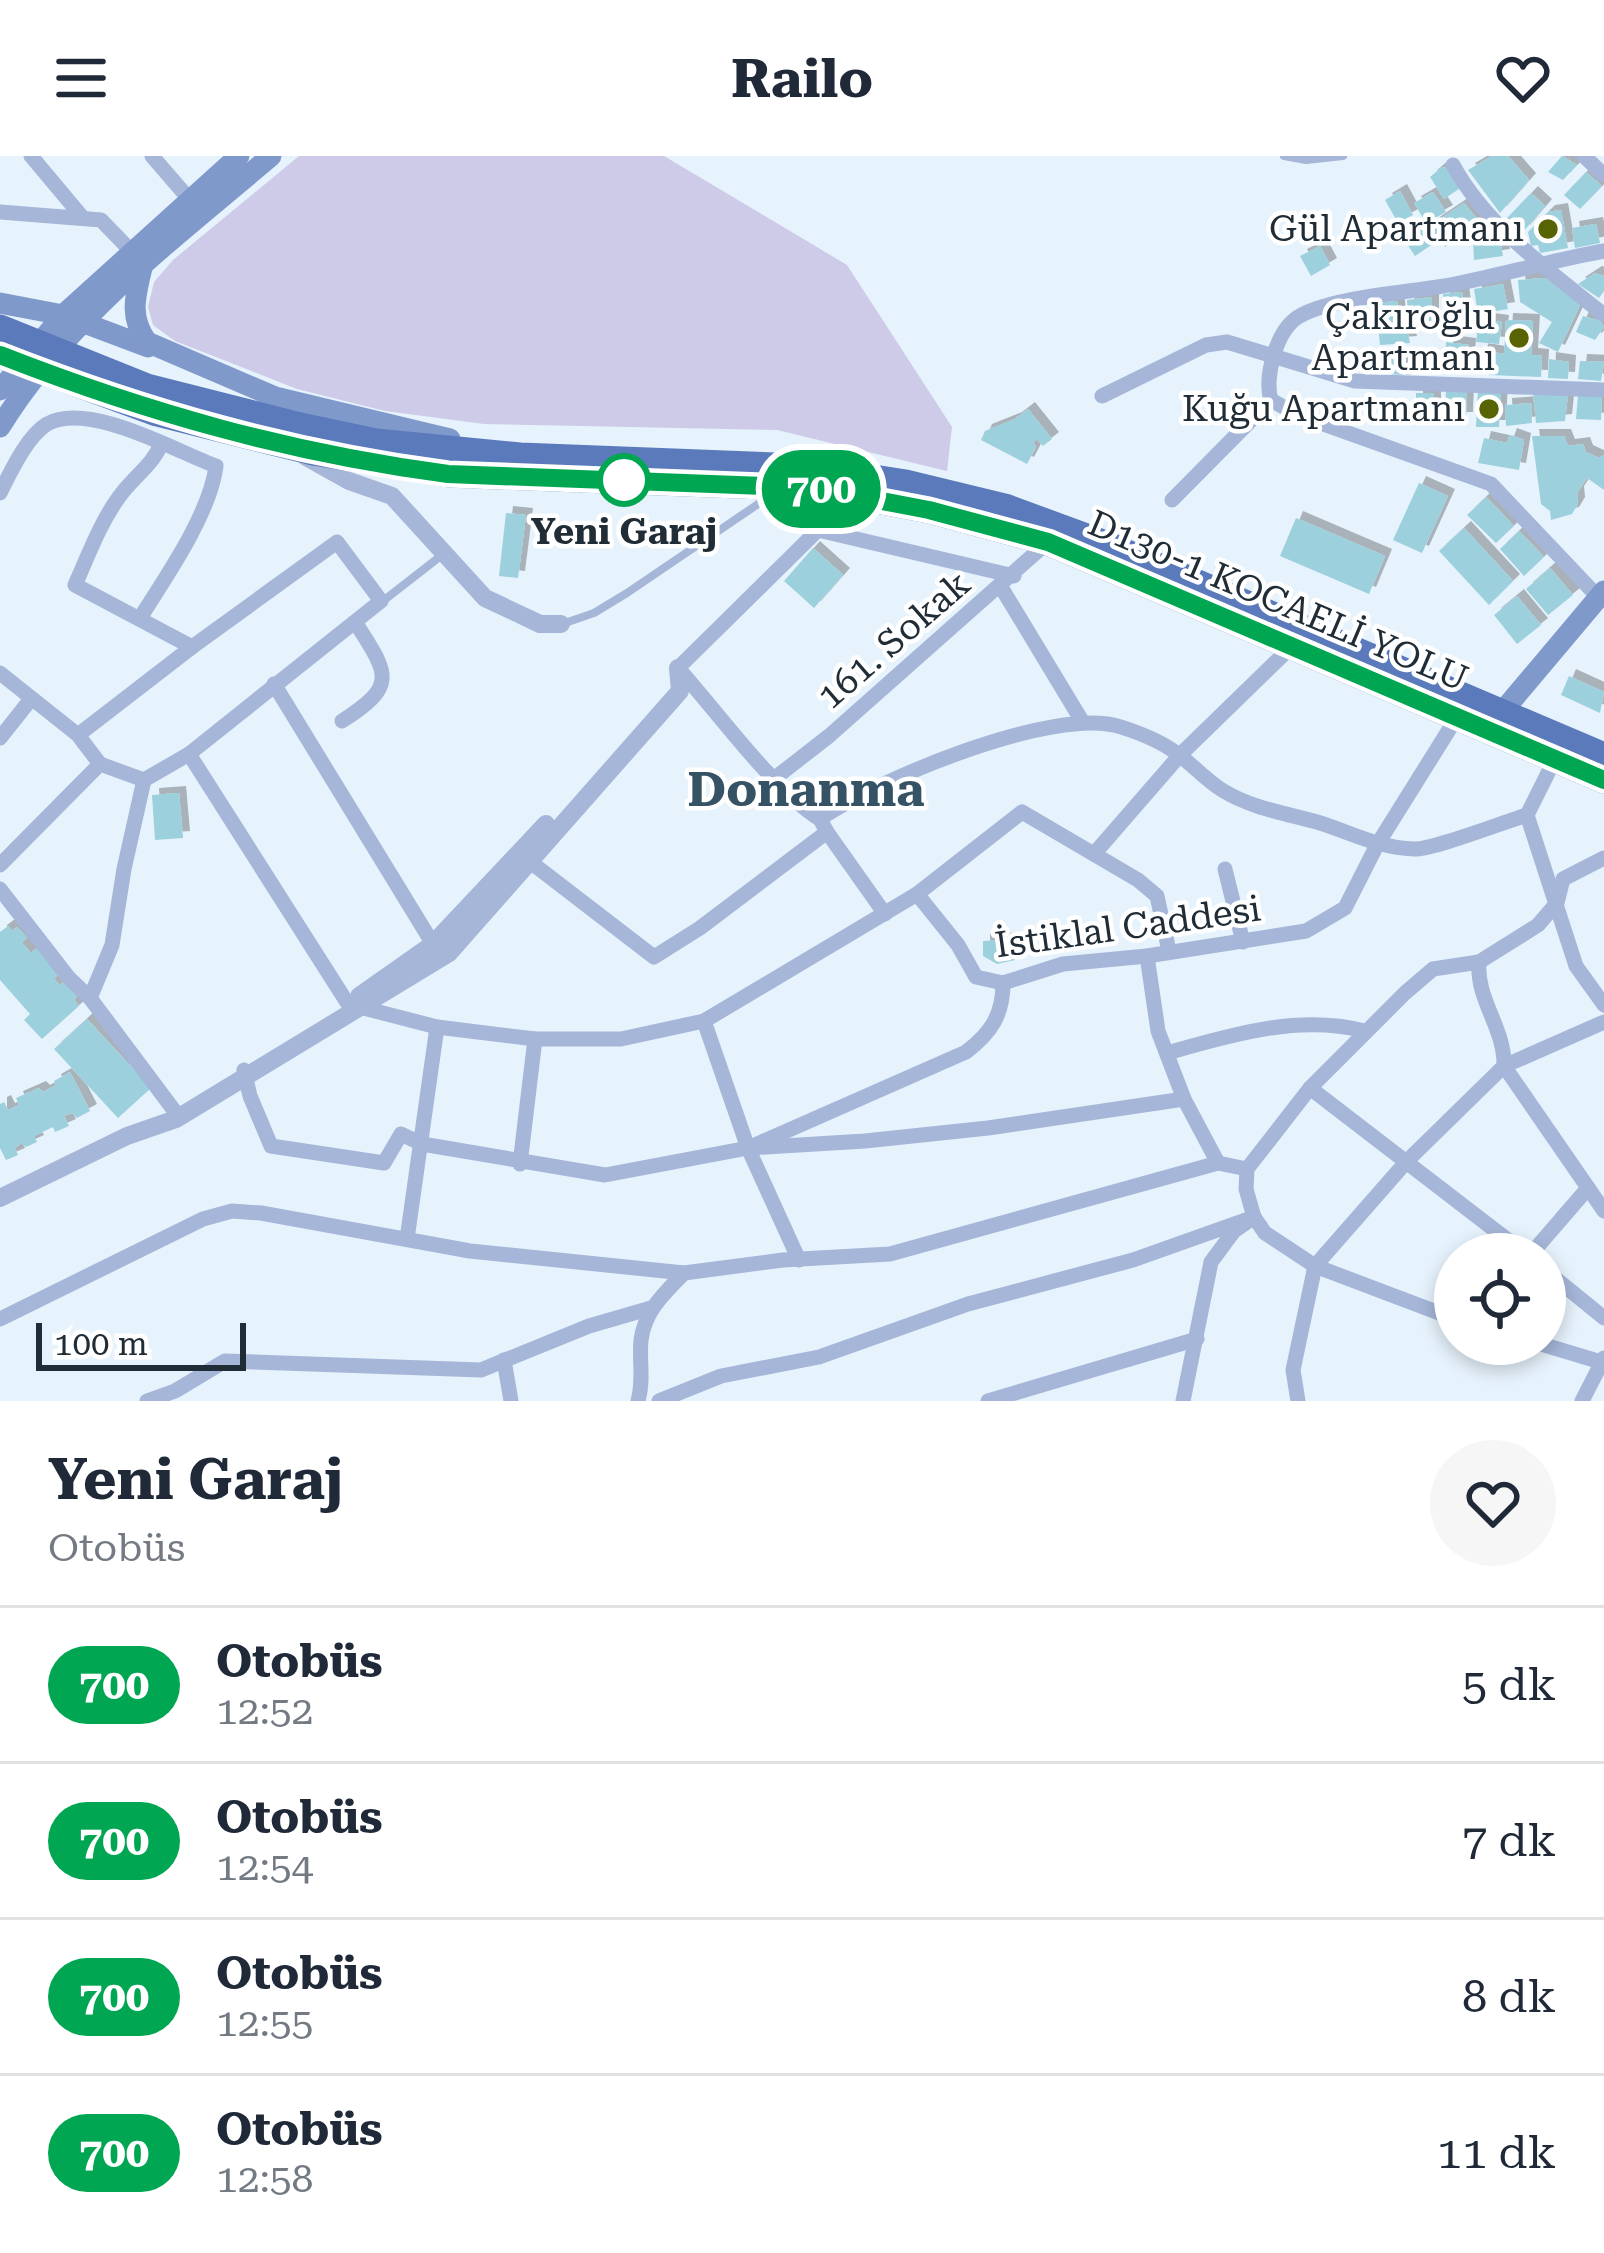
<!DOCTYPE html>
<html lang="tr">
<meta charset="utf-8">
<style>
:root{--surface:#fff;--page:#f6f6f7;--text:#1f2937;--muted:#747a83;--line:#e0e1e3}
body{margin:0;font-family:"Roboto Serif",serif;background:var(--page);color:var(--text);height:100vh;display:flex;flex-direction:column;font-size:45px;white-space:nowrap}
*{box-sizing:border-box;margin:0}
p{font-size:39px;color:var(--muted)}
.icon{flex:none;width:66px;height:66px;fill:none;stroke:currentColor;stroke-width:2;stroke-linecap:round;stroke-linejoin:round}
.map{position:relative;height:1245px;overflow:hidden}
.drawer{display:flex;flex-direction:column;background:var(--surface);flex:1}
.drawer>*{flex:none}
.badge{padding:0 24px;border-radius:39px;font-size:42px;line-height:78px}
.controls{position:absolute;left:1434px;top:1077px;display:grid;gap:24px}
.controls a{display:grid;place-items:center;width:132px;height:132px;border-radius:50%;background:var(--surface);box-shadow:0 6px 18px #0003;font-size:60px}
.scale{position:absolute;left:36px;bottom:30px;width:210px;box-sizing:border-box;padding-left:12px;border:6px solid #212d36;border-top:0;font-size:33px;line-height:42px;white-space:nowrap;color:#212d36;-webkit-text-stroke:9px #fff;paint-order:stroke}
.map>.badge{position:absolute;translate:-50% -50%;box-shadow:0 0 0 6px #fff}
.round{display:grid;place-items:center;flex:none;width:126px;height:126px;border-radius:63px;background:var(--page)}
.headline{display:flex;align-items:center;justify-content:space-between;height:204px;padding:0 48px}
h1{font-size:57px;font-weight:700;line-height:90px}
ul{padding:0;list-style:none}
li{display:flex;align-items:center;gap:36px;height:156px;padding:0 48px;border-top:3px solid var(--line)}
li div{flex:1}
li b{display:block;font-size:45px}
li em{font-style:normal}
li .badge{min-width:132px;font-weight:700;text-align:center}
header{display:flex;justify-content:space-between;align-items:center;height:156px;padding:0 48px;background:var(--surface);font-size:54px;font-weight:700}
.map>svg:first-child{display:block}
.green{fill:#cdcbe7}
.building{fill:#9cd0dd;filter:url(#shadow)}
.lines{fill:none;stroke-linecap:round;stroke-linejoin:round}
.service{stroke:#a5b6d8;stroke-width:8}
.minor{stroke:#a5b6d8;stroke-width:15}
.tertiary{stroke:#a5b6d8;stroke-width:18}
.secondary{stroke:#8099cb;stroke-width:21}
.trunk{stroke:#5b7abc;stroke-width:27}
.trunk-bridge{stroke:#5b7abc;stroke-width:27}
.line-casing{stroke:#fff;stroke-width:27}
.line{stroke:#00a651;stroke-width:18}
.poi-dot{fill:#586304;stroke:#fff;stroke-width:4.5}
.stop-dot{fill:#fff;stroke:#00a651;stroke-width:6}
.labels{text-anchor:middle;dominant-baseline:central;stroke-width:9;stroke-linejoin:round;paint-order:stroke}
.poi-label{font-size:36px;fill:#212d36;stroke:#fff;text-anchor:end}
.stop-label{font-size:36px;font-weight:bold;fill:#212d36;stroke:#fff}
.street-label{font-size:36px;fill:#212d36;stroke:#fff}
.district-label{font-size:48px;font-weight:bold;fill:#365265;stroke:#fff}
</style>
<header><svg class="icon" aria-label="menu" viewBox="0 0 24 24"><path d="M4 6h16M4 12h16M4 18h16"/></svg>Railo<svg class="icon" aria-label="heart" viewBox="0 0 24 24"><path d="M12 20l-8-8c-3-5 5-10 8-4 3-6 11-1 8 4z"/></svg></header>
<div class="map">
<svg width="1604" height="1245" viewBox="0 0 1604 1245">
<defs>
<filter id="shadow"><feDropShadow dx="7" dy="-7" stdDeviation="0" flood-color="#0004"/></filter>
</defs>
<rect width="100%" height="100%" fill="#e6f2fc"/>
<path class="green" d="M299 0H664L847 109 952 271 947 315 777 274 484 268 385 255 297 233 175 185 153 169 148 151 154 126 173 104Z"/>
<g class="building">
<path d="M1492 0H1508L1529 24 1500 57 1468 14Z"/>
<path d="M1562 0 1577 9 1563 24 1548 16Z"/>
<path d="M1442 11 1447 12 1459 33 1444 43 1430 21Z"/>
<path d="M1586 16 1602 30 1580 53 1564 39Z"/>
<path d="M1400 35 1413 59 1398 67 1385 44Z"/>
<path d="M1433 36 1446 56 1426 67 1414 47Z"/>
<path d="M1531 37 1545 50 1523 76 1507 62Z"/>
<path d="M1464 47 1482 69 1445 91 1431 69Z"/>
<path d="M1561 54 1568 92 1540 97 1538 89 1531 90 1528 76 1548 56Z"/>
<path d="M1419 67 1433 88 1415 100 1400 77Z"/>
<path d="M1596 68 1600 87 1575 92 1572 72Z"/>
<path d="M1496 74 1499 77 1503 100 1474 104 1473 80Z"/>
<path d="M1320 90 1330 109 1311 120 1300 100Z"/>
<path d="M1595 117 1604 120V135L1599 142 1578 128Z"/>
<path d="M1545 122 1581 147 1558 196 1539 187 1552 166 1520 146 1518 124Z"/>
<path d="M1503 128 1508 153 1478 158 1474 133Z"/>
<path d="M1462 136 1465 161 1446 164 1443 138Z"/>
<path d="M1432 141V165L1409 163 1407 144Z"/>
<path d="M1397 145 1400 168H1406L1410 187 1380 189 1376 147Z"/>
<path d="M1583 160 1600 165 1604 171 1595 184 1576 176Z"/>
<path d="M1479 163 1502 166 1499 188 1476 186Z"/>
<path d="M1506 164 1533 165 1531 199 1542 200 1541 221 1489 219 1488 210 1480 206 1481 194 1504 198Z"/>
<path d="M1446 186 1469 189 1467 215 1449 216 1446 213Z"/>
<path d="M1380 199 1406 200 1405 208H1411V219L1381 218Z"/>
<path d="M1549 203 1569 206 1568 223 1548 222Z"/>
<path d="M1580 205 1604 206 1601 225 1578 223Z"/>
<path d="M1446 232 1467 233 1466 263H1445Z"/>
<path d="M1478 234 1501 235 1499 271H1476Z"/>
<path d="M1533 236 1568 237 1565 265 1536 267Z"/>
<path d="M1416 237H1434V266L1416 265Z"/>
<path d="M1578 239 1602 241 1601 264 1576 263Z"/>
<path d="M1531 247 1532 267 1506 270 1505 249Z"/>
<path d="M1028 253 1052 283 1043 290 1037 283 1033 286 1036 291 1027 308 981 284 985 275 1015 263Z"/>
<path d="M1510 279 1524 284 1519 314 1478 307 1484 282 1507 287Z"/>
<path d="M1532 280H1564L1568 290 1583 288 1586 296 1599 302 1604 299V334L1587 322 1577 337 1578 348 1572 358 1551 364 1550 355 1541 348Z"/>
<path d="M1419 327 1448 340 1422 397 1393 384Z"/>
<path d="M1486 341 1514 370 1496 387 1467 359Z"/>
<path d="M506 357 526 359 518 422 499 420Z"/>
<path d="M1296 362 1385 400 1369 438 1280 400Z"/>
<path d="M1464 372 1513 425 1489 449 1439 395Z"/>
<path d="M1519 375 1544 401 1524 420 1500 393Z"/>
<path d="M813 392 843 419 814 452 784 425Z"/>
<path d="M1550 412 1573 439 1548 459 1526 433Z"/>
<path d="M1517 440 1541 469 1517 488 1494 459Z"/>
<path d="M1569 520 1604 536 1600 557 1561 539Z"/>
<path d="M179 637 183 682 155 684 152 639Z"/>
<path d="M8 770 12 775 17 771 27 782 22 787 31 797 37 792 59 818 54 823 60 829 64 826 77 840 74 844 79 850 42 883 24 864 30 858 0 824V776Z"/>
<path d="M1016 783 1015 804 997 808 983 800V785Z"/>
<path d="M87 863 151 932 118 962 54 893Z"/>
<path d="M70 916 90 955 77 962 72 957 64 960 69 970 55 976 53 971 34 980 37 986 26 991 21 987 15 992 18 999 6 1004 0 992V948L4 946 8 954 19 949 16 942 39 932 43 936 56 929 54 925Z"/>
</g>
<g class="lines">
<g class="service">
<path d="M1284 0 1306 4 1343 0"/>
<path d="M383 445 442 399"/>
<path d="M562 468 594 457 627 437 764 344"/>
</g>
<g class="minor">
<path d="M31 0 83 62"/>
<path d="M152 0 190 44"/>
<path d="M1584 0 1604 19"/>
<path d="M1453 9C1487 71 1550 115 1604 159"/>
<path d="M0 56 101 64 132 96"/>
<path d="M1102 240 1206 189 1227 186 1355 225 1604 234"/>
<path d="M0 337C10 317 27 280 47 268 89 245 175 295 216 310 210 358 166 421 140 462"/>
<path d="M1172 344 1271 244"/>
<path d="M1014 420 818 374 678 512C715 553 775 636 820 663 877 624 1055 549 1121 571 1140 577 1164 587 1179 599 1194 610 1206 624 1222 634 1251 652 1284 657 1317 666 1350 676 1378 692 1414 693 1432 694 1504 666 1527 659L1555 603"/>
<path d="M1001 431 1082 565"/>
<path d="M1599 442 1491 328 1298 259 1271 244C1264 222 1276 175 1298 161 1331 140 1419 136 1460 127 1508 117 1555 104 1604 95"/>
<path d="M0 517 78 579 100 608"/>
<path d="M274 528 433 788 442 793"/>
<path d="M342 565C397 530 389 519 357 469"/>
<path d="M78 579 192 491"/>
<path d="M0 582 31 543"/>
<path d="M189 598 348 848 437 871 535 883H621L704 865 917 738 958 789 976 821 1003 827 1063 808 1147 800 1306 775 1345 752 1377 689 1457 561"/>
<path d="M775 622 829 580 1048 386"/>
<path d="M1527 659 1576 810 1604 849"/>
<path d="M827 676 885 758"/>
<path d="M1094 698 1180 599 1291 491"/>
<path d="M524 701 654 801 700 772 827 676 820 663"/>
<path d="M0 709 100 608 144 624 189 598 381 445 337 386 192 491 75 429C88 400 100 367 119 341 132 322 153 309 161 288"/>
<path d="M1225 713 1243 786"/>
<path d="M0 733 69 822 90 842 179 961"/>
<path d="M917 738 1022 656 1138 724 1157 740 1169 795"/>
<path d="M1147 800 1158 875 1184 943 1218 1007"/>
<path d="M1479 806C1476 844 1505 872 1504 910L1604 1055"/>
<path d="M90 842 112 789 124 713 144 624"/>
<path d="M704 865 748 992 966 896C991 877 1003 859 1003 827"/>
<path d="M1167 897C1230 879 1299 858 1364 875"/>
<path d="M244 914 250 940 271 990 384 1007 401 978 422 988 605 1019 748 992 865 985 988 972 1184 943"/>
<path d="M1310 932 1526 1098"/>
<path d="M748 992 799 1104"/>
<path d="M520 1008 535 883"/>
<path d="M407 1083 437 871"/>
<path d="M1531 1098 1588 1032"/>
<path d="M1545 1114 1604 1162"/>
<path d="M0 1163 203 1063 232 1055 261 1057 470 1095 684 1117 783 1104 890 1098 1218 1007 1247 1013"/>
<path d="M1455 1163 1315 1110 1265 1077 1254 1061 1246 1033 1247 1013 1310 932 1405 837 1433 813 1479 806 1538 769 1557 747 1563 723 1604 702"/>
<path d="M1541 1188 1601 1206"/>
<path d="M504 1204 511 1245"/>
<path d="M147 1245 175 1235 225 1205 481 1214 589 1170 651 1152"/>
<path d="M638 1245C644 1224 639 1205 641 1184 645 1154 664 1138 684 1117"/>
<path d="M659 1245 721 1220 819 1201 968 1148 1133 1104 1254 1061 1234 1075 1211 1106 1183 1245"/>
<path d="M988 1245 1197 1183"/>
<path d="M1298 1245 1293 1214 1315 1110 1407 1005 1504 910 1604 866"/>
<path d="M1582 1245 1604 1202"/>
</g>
<g class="tertiary">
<path d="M306 301 349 325 392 340 485 442 540 468H561"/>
<path d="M359 840 433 788 546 668"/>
<path d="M0 1042 127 980 176 963 449 797 680 535 678 512"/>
</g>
<g class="secondary">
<path d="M142 112C135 141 129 161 147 186L275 241 450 283"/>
<path d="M0 147 63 159 148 191"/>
<path d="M0 234 63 159 239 0"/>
<path d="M0 271C66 163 176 81 271 0"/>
<path d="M1492 568 1604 435"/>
</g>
<g class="trunk">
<path d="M300 270 376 286 520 300 803 311 906 327 1005 351 1108 389 1604 600"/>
<path d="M313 296 448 318 814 332 929 354 1048 386 1604 624"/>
</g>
<g class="trunk-bridge">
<path d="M0 172 147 231 300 270"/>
<path d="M0 199 157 257 313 296"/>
</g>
</g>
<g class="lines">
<g class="line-casing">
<path id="line" d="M0 199C148 257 290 297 448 318L814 332 929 354 1048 386 1604 624"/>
</g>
<use href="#line" class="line"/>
</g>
<g class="poi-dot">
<circle cx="1548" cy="73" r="12"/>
<circle cx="1519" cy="182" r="12"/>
<circle cx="1489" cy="253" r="12"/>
</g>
<circle class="stop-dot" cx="624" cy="324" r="24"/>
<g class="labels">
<g class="poi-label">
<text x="1524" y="73">Gül Apartmanı</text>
<text x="1495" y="161">Çakıroğlu<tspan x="1495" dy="41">Apartmanı</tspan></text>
<text x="1465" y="253">Kuğu Apartmanı</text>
</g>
<g class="stop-label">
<text x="624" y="376">Yeni Garaj</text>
</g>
<g class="street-label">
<text transform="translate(1278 445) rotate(23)">D130-1 KOCAELİ YOLU</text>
<text transform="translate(894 484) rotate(-41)">161. Sokak</text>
<text transform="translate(1128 771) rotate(-8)">İstiklal Caddesi</text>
</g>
<g class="district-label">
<text x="806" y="634">Donanma</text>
</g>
</g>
</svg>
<div class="controls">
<a><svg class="icon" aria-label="locate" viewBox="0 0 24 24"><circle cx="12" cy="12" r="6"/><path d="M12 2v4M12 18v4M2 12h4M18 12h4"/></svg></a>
</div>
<div class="scale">100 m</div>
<b class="badge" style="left:821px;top:333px;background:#00a651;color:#fff">700</b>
</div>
<section class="drawer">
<div class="headline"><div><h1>Yeni Garaj</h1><p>Otobüs</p></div><a class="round"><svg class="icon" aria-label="heart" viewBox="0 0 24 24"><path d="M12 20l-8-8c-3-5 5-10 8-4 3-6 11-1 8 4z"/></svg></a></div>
<ul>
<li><span class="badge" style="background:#00a651;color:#fff">700</span><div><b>Otobüs</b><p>12:52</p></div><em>5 dk</em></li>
<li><span class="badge" style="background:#00a651;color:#fff">700</span><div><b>Otobüs</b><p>12:54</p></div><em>7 dk</em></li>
<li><span class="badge" style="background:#00a651;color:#fff">700</span><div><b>Otobüs</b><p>12:55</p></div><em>8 dk</em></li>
<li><span class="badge" style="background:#00a651;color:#fff">700</span><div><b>Otobüs</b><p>12:58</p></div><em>11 dk</em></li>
</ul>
</section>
